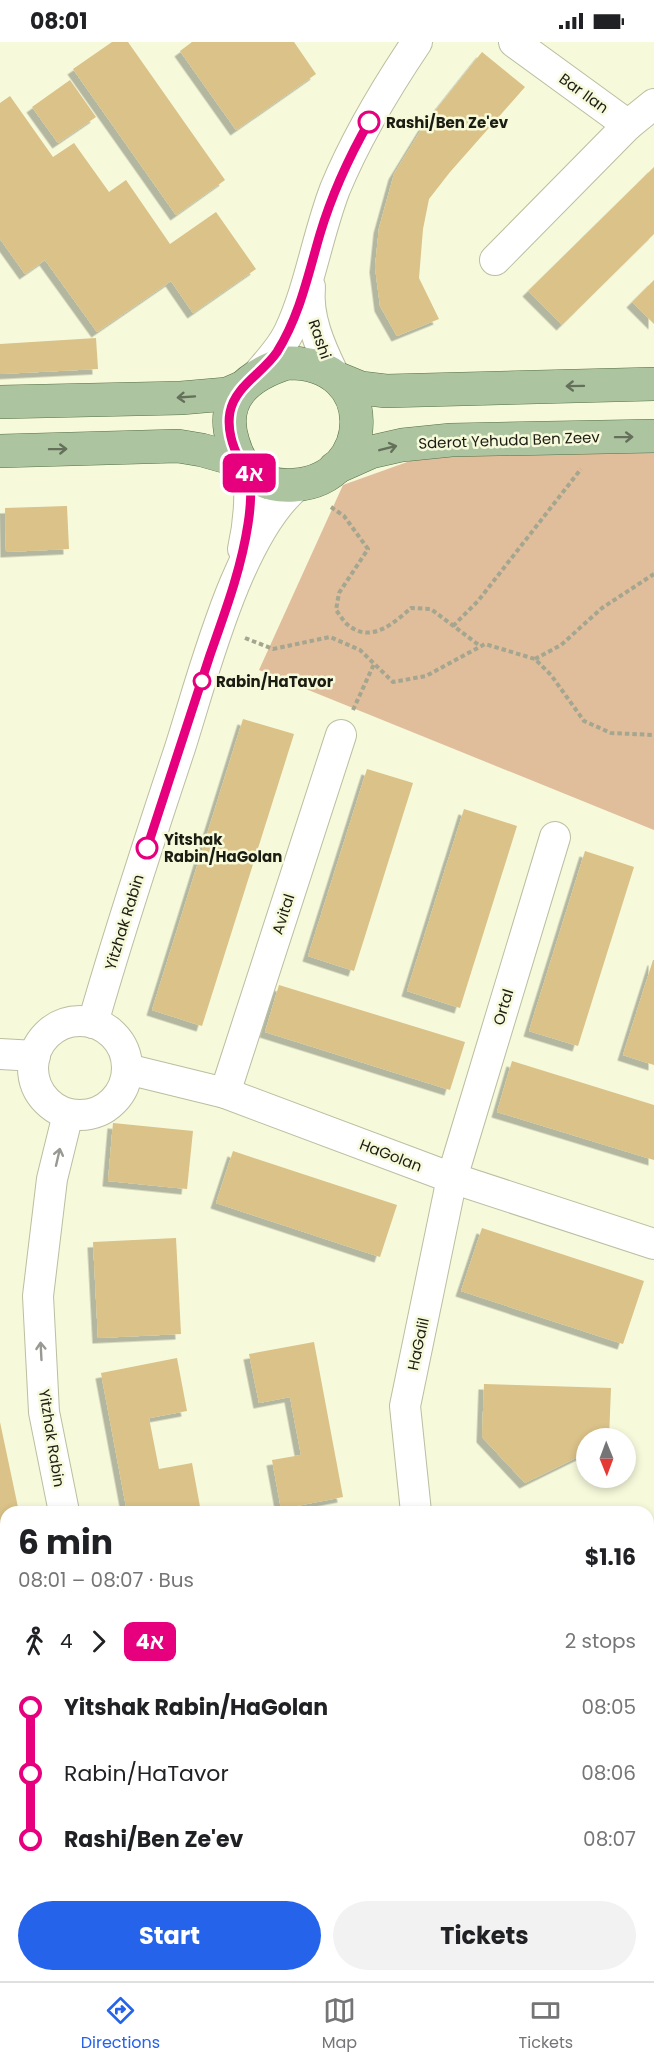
<!DOCTYPE html>
<meta charset="utf-8">
<style>
:root{--surface:#fff;--page:#f2f2f2;--text:#202124;--muted:#757577;--line:#e0e0e0;--accent:#2563eb}
body{margin:0;font-family:Poppins,sans-serif;background:var(--page);color:var(--text);height:100vh;display:flex;flex-direction:column;font-size:22px;white-space:nowrap}
*{box-sizing:border-box;margin:0}
p{font-size:20px;color:var(--muted)}
.icon{flex:none;width:33px;height:33px;fill:none;stroke:currentColor;stroke-width:2;stroke-linecap:round;stroke-linejoin:round}
.map{position:relative;flex:1;overflow:hidden}
.panel{position:absolute;left:0px;top:1464px;width:654px;height:476px;display:flex;flex-direction:column;background:var(--surface);border-radius:18px 18px 0 0;box-shadow:0 3px 9px #0003}
.panel>*{flex:none}
.badge{padding:0 12px;border-radius:9px;font-size:21px;line-height:39px}
.needle{width:39px;rotate:179deg}
.fabs{position:absolute;left:576px;top:1386px;display:grid;gap:12px}
.fabs a{display:grid;place-items:center;width:60px;height:60px;border-radius:50%;background:var(--surface);box-shadow:0 3px 9px #0003;font-size:30px}
.map>.badge{position:absolute;translate:-50% -50%;box-shadow:0 0 0 3px #fff}
.legs{display:flex;align-items:center;gap:9px;height:66px;padding:0 18px;font-size:20px}
.legs p{margin-inline-start:auto}
.headline{display:flex;align-items:center;justify-content:space-between;height:102px;padding:0 18px}
h1{font-size:33px;font-weight:700;line-height:45px}
.button{display:flex;gap:12px;margin-top:auto;padding:12px 18px}
.button a{flex:1;height:69px;border-radius:36px;background:var(--accent);color:#fff;font-size:24px;font-weight:700;line-height:69px;text-align:center}
.button a+a{background:var(--page);color:var(--text)}
ul{padding:0 18px;list-style:none}
li{display:flex;align-items:center;gap:21px;height:66px;font-size:22px}
li i{display:grid;place-items:center;width:9px;height:100%;margin:0 8px;background:currentColor}
li i::after{content:'';width:15px;height:15px;margin:-8px;border:4px solid;border-radius:50%;background:var(--surface)}
li p{margin-inline-start:auto}
li:first-child i{background:linear-gradient(#0000 50%,currentColor 0)}
li:last-child i{background:linear-gradient(currentColor 50%,#0000 0)}
.status{display:flex;justify-content:space-between;align-items:center;height:42px;padding:0 30px;background:var(--surface);direction:ltr}
.status svg{height:16px;fill:currentColor}
.tab-bar{display:flex;justify-content:space-around;align-items:center;height:84px;border-top:2px solid var(--line);background:var(--surface);font-size:16px;color:var(--muted)}
.tab-bar a{display:grid;justify-items:center;gap:3px}
.tab-bar .current{color:var(--accent)}
.map>svg:first-child{display:block}
.green{fill:#e0bd9b}
.building{fill:#dac288;filter:url(#shadow)}
.lines{fill:none;stroke-linecap:round;stroke-linejoin:round}
.minor-casing{stroke:#bbbea0;stroke-width:32}
.major-casing{stroke:#567046;stroke-width:34}
.path{stroke:#a4a68f;stroke-width:4;stroke-dasharray:4.5 3;stroke-linecap:butt}
.minor{stroke:#fff;stroke-width:30}
.major{stroke:#adc4a1;stroke-width:33}
.oneway{stroke:#64705a}
.oneway2{stroke:#999994}
.line-1-casing{stroke:#fff;stroke-width:14}
.line-1{stroke:#e6007e;stroke-width:9}
.stop-1-dot{fill:#fff;stroke:#e6007e;stroke-width:3}
.labels{text-anchor:middle;dominant-baseline:central;stroke-width:5;stroke-linejoin:round;paint-order:stroke}
.street-label{font-size:15px;fill:#1c1d12;stroke:#f6f9da}
.stop-label{font-size:15px;font-weight:bold;fill:#1c1d12;stroke:#f6f9da;text-anchor:start}
</style>
<div class="status"><b>08:01</b><svg viewBox="0 0 49 12"><path d="M0 12V9h3v3zM5 12V6h3v6zM10 12V3h3v9zM15 12V0h3v12zM26 1h20v11H26zM47 4h2v5h-2z"/></svg></div>
<div class="map">
<svg width="654" height="1939" viewBox="0 0 654 1939">
<defs>
<filter id="shadow"><feDropShadow dx="-5.5" dy="5.5" stdDeviation="0" flood-color="#0004"/></filter>
</defs>
<rect width="100%" height="100%" fill="#f6f9da"/>
<path class="green" d="M654 407V788L259 628 343 443 438 409Z"/>
<g class="building">
<path d="M112 0H128L225 138 176 173 73 27Z"/>
<path d="M192 0H294L316 32 236 88 180 9Z"/>
<path d="M482 10 525 45 450 130 429 157 423 187 419 236 439 277 397 294 380 264 375 225 379 186 394 132 424 83Z"/>
<path d="M70 38 96 75 58 101 32 65Z"/>
<path d="M10 54 53 115 74 101 109 150 126 138 170 202 216 170 256 227 193 271 171 239 97 290 45 218 25 232 0 197V61Z"/>
<path d="M654 125V192L562 283 528 249Z"/>
<path d="M654 238V282L632 260Z"/>
<path d="M96 296 98 327 0 332V302Z"/>
<path d="M67 464 69 507 6 510 5 466Z"/>
<path d="M243 677 294 692 202 984 152 968Z"/>
<path d="M367 727 413 741 354 929 308 914Z"/>
<path d="M464 767 517 784 460 966 407 949Z"/>
<path d="M585 809 634 825 578 1004 529 989Z"/>
<path d="M653 918H654V1023L623 1013Z"/>
<path d="M279 943 465 1000 450 1048 265 990Z"/>
<path d="M512 1019 654 1063V1118L497 1070Z"/>
<path d="M113 1081 193 1089 187 1147 108 1139Z"/>
<path d="M233 1109 397 1163 380 1215 216 1161Z"/>
<path d="M482 1186 644 1239 623 1302 461 1249Z"/>
<path d="M176 1196 181 1292 98 1296 93 1200Z"/>
<path d="M314 1300 343 1455 281 1467 272 1418 301 1413 290 1355 259 1361 249 1312Z"/>
<path d="M177 1316 187 1369 149 1376 159 1427 192 1421 201 1470H127L101 1331Z"/>
<path d="M484 1342 611 1346 609 1396H586V1411L525 1441 482 1395Z"/>
<path d="M0 1380 19 1470H6V1934H108L110 1939H0Z"/>
<path d="M654 1748V1849L648 1850V1749Z"/>
<path d="M212 1934H258L259 1939H213Z"/>
<path d="M570 1934H613L614 1939H571Z"/>
</g>
<g class="lines">
<g class="minor-casing">
<g id="minor">
<path d="M514 0 628 83 654 62"/>
<path d="M495 218 628 83"/>
<path d="M310 245C307 275 320 304 333 331"/>
<path d="M256 334C268 320 281 307 289 290 310 245 317 194 335 147 356 96 386 46 417 0"/>
<path d="M243 507C249 480 251 456 248 429"/>
<circle cx="80" cy="1026" r="47"/>
<path d="M93 981C119 890 149 799 179 709 203 635 238 490 299 442"/>
<path d="M0 1012 35 1014"/>
<path d="M127 1027 225 1051 452 1136 654 1202"/>
<path d="M225 1051 341 693"/>
<path d="M64 1470 44 1370 38 1254 52 1137 68 1072"/>
<path d="M416 1470 405 1364 452 1136 555 795"/>
<path d="M156 1934 157 1939"/>
<path d="M499 1934 500 1939"/>
</g>
</g>
<g class="major-casing">
<g id="major">
<path d="M287 321C381 319 376 438 294 443 280 444 266 442 255 434 243 426 237 414 233 400 219 356 249 333 287 321Z"/>
<path d="M339 337 361 346 386 349 654 342"/>
<path d="M0 360 181 356 227 352 243 345"/>
<path d="M0 409 178 404 202 408 241 419"/>
<path d="M335 426 371 410 402 403 451 398 654 394"/>
</g>
</g>
<g class="path">
<path d="M331 465 344 474 368 507 339 551 336 568C340 573 344 580 348 583 371 602 394 581 411 566L431 567 480 604"/>
<path d="M453 584 478 559 581 427"/>
<path d="M245 596 273 607 330 595 360 608 393 640 426 634 485 602 535 617 551 633 584 679 611 691 654 693"/>
<path d="M535 617 561 603 602 566 654 532"/>
<path d="M353 668 374 622"/>
</g>
<use href="#minor" class="minor"/>
<use href="#major" class="major"/>
</g>
<defs><path id="oneway-shaft" d="M-6 0H5M1.5-3L5.5 0L1.5 3" fill="none" stroke-width="1.6" stroke-linecap="round" stroke-linejoin="round" transform="scale(1.5)"/></defs>
<g class="oneway">
<use href="#oneway-shaft" transform="translate(575 344) rotate(179)"/>
<use href="#oneway-shaft" transform="translate(186 355) rotate(176)"/>
<use href="#oneway-shaft" transform="translate(624 395) rotate(-1)"/>
<use href="#oneway-shaft" transform="translate(388 406) rotate(-14)"/>
<use href="#oneway-shaft" transform="translate(58 407) rotate(-1)"/>
</g>
<g class="oneway2">
<use href="#oneway-shaft" transform="translate(58 1115) rotate(-77)"/>
<use href="#oneway-shaft" transform="translate(41 1309) rotate(-93)"/>
</g>
<g class="lines">
<g class="line-1-casing">
<path id="line-1" d="M147 806C168 742 189 677 210 613 225 570 241 528 248 482 250 470 253 440 248 429 246 425 242 421 240 418 232 404 227 386 230 370 235 344 263 331 277 310 300 273 308 233 320 192 332 152 349 115 369 80"/>
</g>
<use href="#line-1" class="line-1"/>
</g>
<g class="stop-1-dot">
<circle cx="369" cy="80" r="10"/>
<circle cx="202" cy="639" r="8"/>
<circle cx="147" cy="806" r="10"/>
</g>
<g class="labels">
<g class="street-label">
<text transform="translate(584 51) rotate(36)">Bar Ilan</text>
<text transform="translate(320 297) rotate(71)">Rashi</text>
<text transform="translate(509 398) rotate(-2)">Sderot Yehuda Ben Zeev</text>
<text transform="translate(283 872) rotate(-72)">Avital</text>
<text transform="translate(124 880) rotate(-73)">Yitzhak Rabin</text>
<text transform="translate(503 965) rotate(-73)">Ortal</text>
<text transform="translate(391 1113) rotate(21)">HaGolan</text>
<text transform="translate(418 1302) rotate(-78)">HaGalil</text>
<text transform="translate(52 1396) rotate(81)">Yitzhak Rabin</text>
</g>
<g class="stop-label">
<text x="386" y="80">Rashi/Ben Ze'ev</text>
<text x="216" y="639">Rabin/HaTavor</text>
<text x="164" y="797">Yitshak<tspan x="164" dy="17">Rabin/HaGolan</tspan></text>
</g>
</g>
</svg>
<div class="fabs">
<a><svg class="needle" viewBox="-14 -14 28 28"><path d="M0-13l5 13h-10z" fill="#e53935"/><path d="M0 13l5-13h-10z" fill="#757577"/></svg></a>
</div>
<b class="badge" style="left:249px;top:431px;background:#e6007e;color:#fff">4א</b>
<section class="panel">
<div class="headline"><div><h1>6 min</h1><p>08:01 – 08:07 · Bus</p></div><b>$1.16</b></div>
<div class="legs"><svg class="icon" aria-label="walk" viewBox="0 0 24 24"><circle cx="13" cy="4" r="2"/><path d="M13 8l-2 6 4 7M11 14l-3 7M7 12l3-4h3l4 4"/></svg>4<svg class="icon" aria-label="forward" viewBox="0 0 24 24"><path d="M9 5l7 7-7 7"/></svg><b class="badge" style="background:#e6007e;color:#fff">4א</b><p>2 stops</p></div>
<ul>
<li><i style="color:#e6007e"></i><b>Yitshak Rabin/HaGolan</b><p>08:05</p></li>
<li><i style="color:#e6007e"></i><span>Rabin/HaTavor</span><p>08:06</p></li>
<li><i style="color:#e6007e"></i><b>Rashi/Ben Ze'ev</b><p>08:07</p></li>
</ul>
<div class="button"><a>Start</a><a>Tickets</a></div>
</section>
</div>
<nav class="tab-bar">
<a class="current"><svg class="icon" aria-label="directions" viewBox="0 0 24 24"><path d="M12 3l9 9-9 9-9-9zM9 14v-3h6M13 9l2 2-2 2"/></svg>Directions</a>
<a><svg class="icon" aria-label="map" viewBox="0 0 24 24"><path d="M3 6l6-2 6 2 6-2v14l-6 2-6-2-6 2zM9 4v14M15 6v14"/></svg>Map</a>
<a><svg class="icon" aria-label="tickets" viewBox="0 0 24 24"><path d="M3 7h18v10H3zM15 7v10"/></svg>Tickets</a>
</nav>
